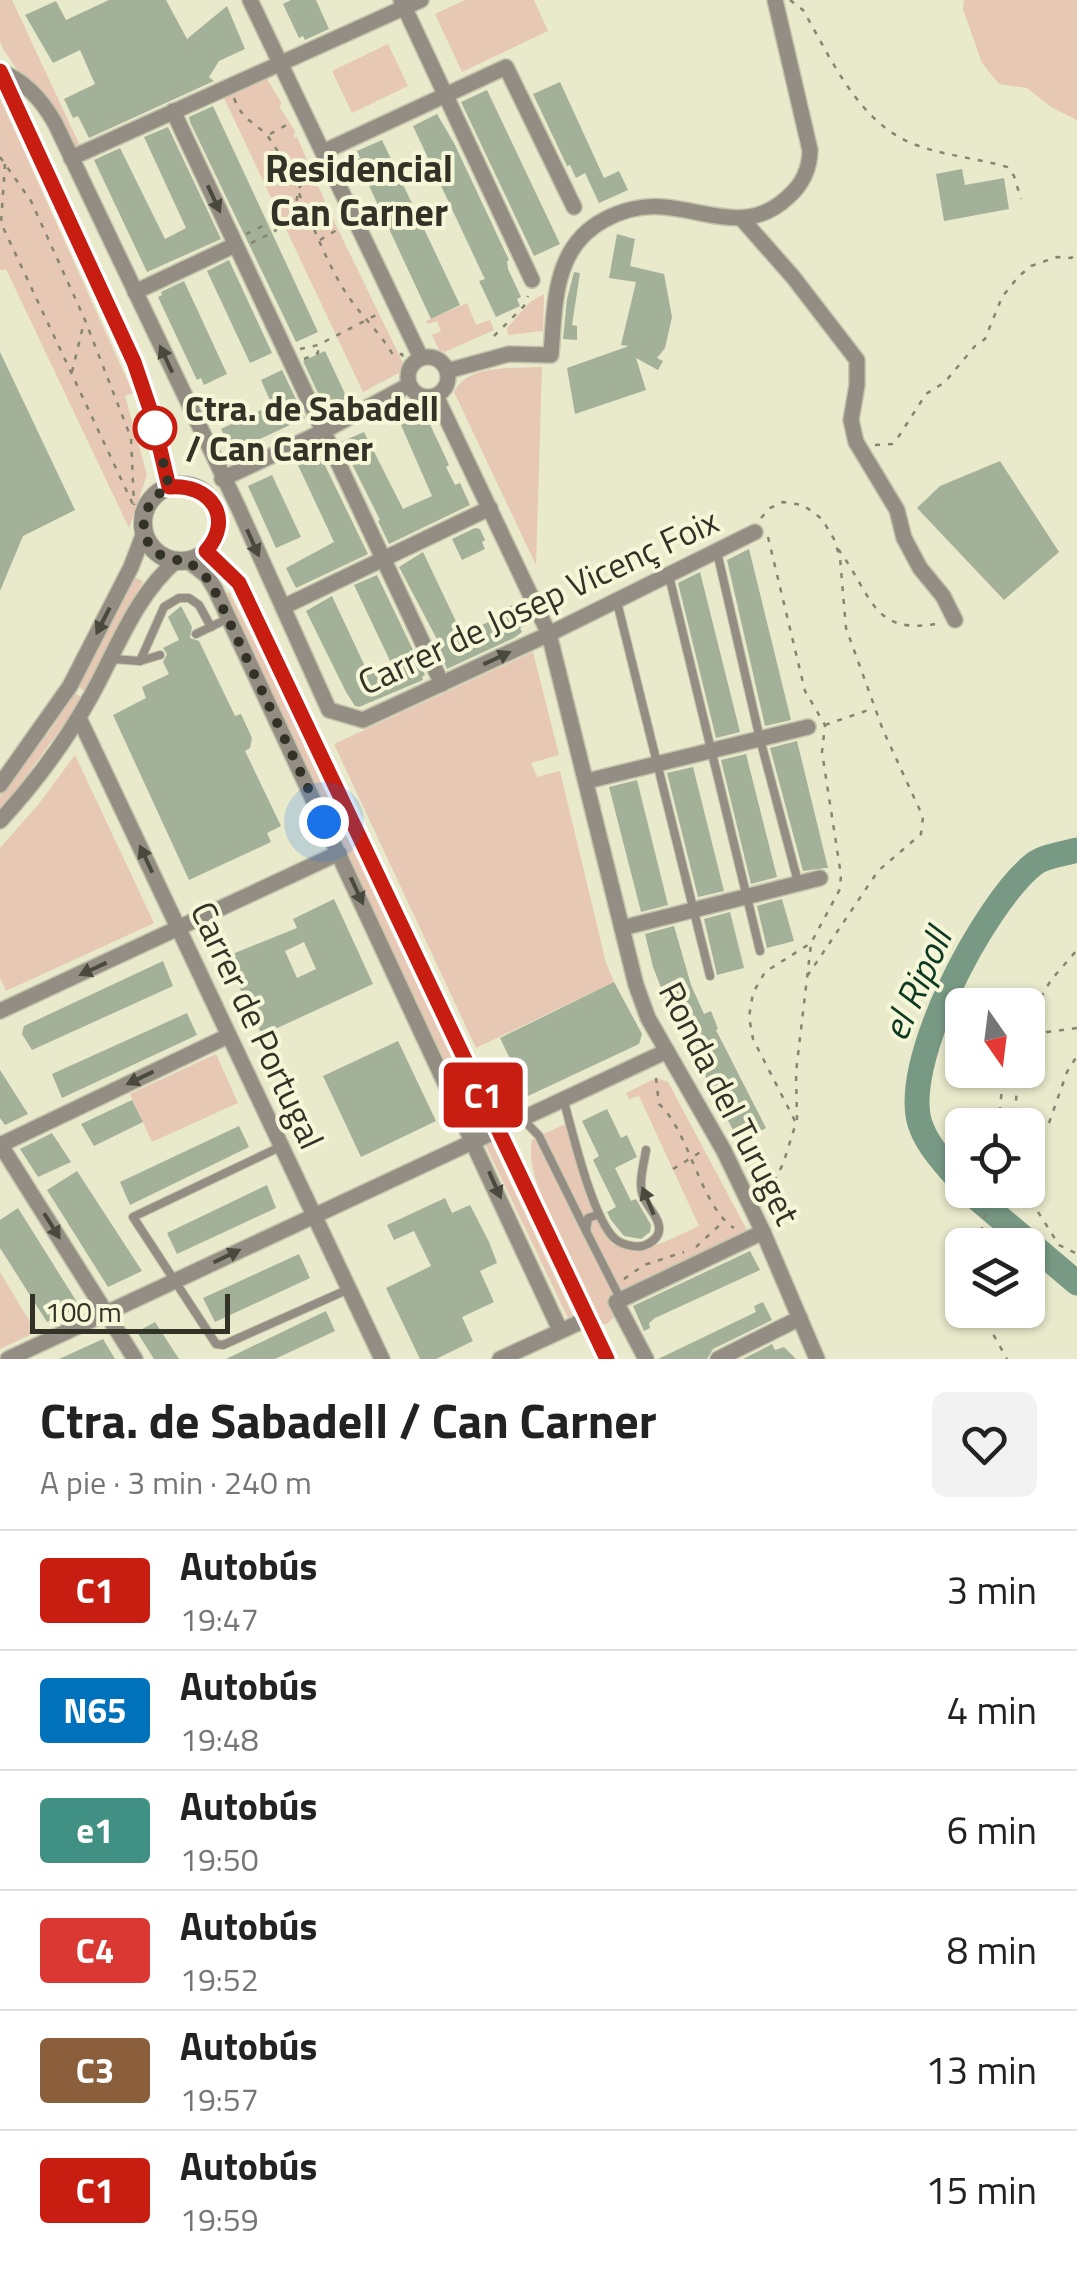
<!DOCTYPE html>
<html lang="es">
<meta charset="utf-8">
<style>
:root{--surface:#fff;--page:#f2f2f2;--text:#222;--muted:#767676;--line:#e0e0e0}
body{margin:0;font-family:"Titillium Web",sans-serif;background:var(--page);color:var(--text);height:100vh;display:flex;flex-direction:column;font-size:38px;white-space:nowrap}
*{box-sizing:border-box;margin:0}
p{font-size:32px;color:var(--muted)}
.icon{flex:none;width:55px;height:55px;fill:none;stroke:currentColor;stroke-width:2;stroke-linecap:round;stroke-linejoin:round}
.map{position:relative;height:1359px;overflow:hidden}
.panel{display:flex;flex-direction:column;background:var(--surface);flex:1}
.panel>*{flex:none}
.badge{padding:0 20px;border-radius:8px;font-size:35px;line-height:65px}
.needle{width:65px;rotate:166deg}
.fabs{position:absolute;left:945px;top:988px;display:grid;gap:20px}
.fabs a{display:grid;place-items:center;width:100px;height:100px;border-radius:15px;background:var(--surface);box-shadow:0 2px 8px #0004;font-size:50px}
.scale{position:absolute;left:30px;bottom:25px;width:200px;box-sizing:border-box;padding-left:10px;border:5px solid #323227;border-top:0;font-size:28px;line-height:35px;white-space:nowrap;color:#323227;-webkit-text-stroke:8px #f6f6d9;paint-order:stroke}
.you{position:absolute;width:50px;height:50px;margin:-25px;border:8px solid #fff;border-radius:50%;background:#1a73e8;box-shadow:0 0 0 15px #1a73e833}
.map>.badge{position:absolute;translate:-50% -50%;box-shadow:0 0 0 5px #fff}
.round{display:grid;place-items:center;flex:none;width:105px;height:105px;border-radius:15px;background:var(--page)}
.head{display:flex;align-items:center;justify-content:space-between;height:170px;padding:0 40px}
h1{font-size:48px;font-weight:700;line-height:75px}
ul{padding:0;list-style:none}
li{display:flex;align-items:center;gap:30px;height:120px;padding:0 40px;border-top:2px solid var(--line)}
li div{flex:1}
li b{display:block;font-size:38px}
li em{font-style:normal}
li .badge{min-width:110px;font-weight:700;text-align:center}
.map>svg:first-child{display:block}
.green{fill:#e6c8b4}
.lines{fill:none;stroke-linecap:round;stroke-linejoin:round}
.river{stroke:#789984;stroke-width:25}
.building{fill:#a3b199;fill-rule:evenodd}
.service-casing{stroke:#c4c4ab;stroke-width:10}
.minor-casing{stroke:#c4c4ab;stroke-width:18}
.tertiary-casing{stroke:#c4c4ab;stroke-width:20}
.path{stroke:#858572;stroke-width:2.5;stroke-dasharray:5 8;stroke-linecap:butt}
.service{stroke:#938d83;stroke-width:8}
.minor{stroke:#938d83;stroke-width:15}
.tertiary{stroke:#938d83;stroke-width:18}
.oneway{fill:#4a493e}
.line-casing{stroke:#fff;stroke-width:22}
.line{stroke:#c81d11;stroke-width:15}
.walk{stroke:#323227;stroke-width:10;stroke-dasharray:0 18}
.stop-dot{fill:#fff;stroke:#c81d11;stroke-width:5}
.labels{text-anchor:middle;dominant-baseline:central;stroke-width:8;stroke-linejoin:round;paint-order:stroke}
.stop-label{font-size:35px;font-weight:bold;fill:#323227;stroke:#f6f6d9;text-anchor:start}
.street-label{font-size:35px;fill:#323227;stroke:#f6f6d9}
.neighbourhood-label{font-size:38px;font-weight:bold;fill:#323227;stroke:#f6f6d9}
.water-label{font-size:38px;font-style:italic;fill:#0c3922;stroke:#f6f6d9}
</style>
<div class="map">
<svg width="1077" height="1359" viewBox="0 0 1077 1359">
<rect width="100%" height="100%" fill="#e9e9cc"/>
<g class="green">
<path d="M0 0H12L82 150 75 153 3 49 0 41Z"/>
<path d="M465 0H534L548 31 462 72 435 14Z"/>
<path d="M964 0H1077V120L1051 107 1027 88 999 84 982 63 963 9Z"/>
<path d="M388 44 408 86 352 113 332 71Z"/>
<path d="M266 77 282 104 279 106 295 131 294 138 297 137 330 213 403 363 399 373 363 392 223 96Z"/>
<path d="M0 98 133 393 125 396 147 475 129 528 6 269 0 270Z"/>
<path d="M544 294 543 331 508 335 507 328 530 302Z"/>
<path d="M467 303 476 325 490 320 494 330 445 352 439 350 432 335 441 331 437 321 428 324 426 321Z"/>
<path d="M542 367 536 565 454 392C468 363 514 369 542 367Z"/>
<path d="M134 577 143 581 86 692 77 686Z"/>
<path d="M229 592 305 742 304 747 476 1109 469 1113 226 595Z"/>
<path d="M533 652 559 755 531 763 537 777 560 771 606 963 614 982 476 1048 334 744Z"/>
<path d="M74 693 83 698 0 812V796L52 728Z"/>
<path d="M75 755 154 923 6 991 0 978V848L38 805Z"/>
<path d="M216 1054 238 1103 152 1142 130 1094Z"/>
<path d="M656 1078 668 1082 749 1234 607 1299 615 1316 607 1324H601C582 1284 522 1180 532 1140L565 1124 599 1221 612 1244C645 1257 669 1239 699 1226L639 1096 629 1099 626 1093Z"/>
<path d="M489 1137 573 1316 568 1318 483 1140Z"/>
<path d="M0 1272 36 1332 0 1349Z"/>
</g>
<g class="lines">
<g class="river">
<path d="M962 1184C949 1168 930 1149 922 1129 895 1070 985 902 1034 864 1044 856 1064 854 1077 850"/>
<path d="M967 1190 1077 1283"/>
</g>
</g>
<g class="building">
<path d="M109 0H166L187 39 227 6 245 49 219 61 209 77 214 81 89 138 78 116 73 118 64 99 95 84 80 50 53 63 25 15 56 1 66 20Z"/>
<path d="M291 0H316L329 29 305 40 303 36 299 38 283 4Z"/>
<path d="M560 82 604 178 619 171 628 190 599 203 585 173 576 178 570 165 567 166 533 94Z"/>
<path d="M487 90 560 244 534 256 461 102Z"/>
<path d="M213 106 318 332 296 342 190 122 189 117Z"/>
<path d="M437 114 454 143 509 260 507 261 508 269 521 297 517 299 520 306 496 317 479 281 485 279 481 271 413 126Z"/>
<path d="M168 127 221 239 147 272 94 160 120 148 165 239 186 228 144 137Z"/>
<path d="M382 140 460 305 431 319 357 160 360 158 357 151Z"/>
<path d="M962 169 965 185 1004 178 1009 209 944 221 936 174Z"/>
<path d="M617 234 635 239 630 266 664 274 672 317 665 348 657 358 663 361 658 370 636 358 646 390 575 414 567 368 629 346 621 345 636 282 609 278Z"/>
<path d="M229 260 272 353 250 363 207 271Z"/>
<path d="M574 272 580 273 572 325 577 326V340L563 339 567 299Z"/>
<path d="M184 281 227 374 204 385 201 378 197 380 158 297 162 295 161 292Z"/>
<path d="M325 351 347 398 325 408 303 361Z"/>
<path d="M0 352 75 510 23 536 0 591Z"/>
<path d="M282 370 305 418 232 452 221 429 272 405 261 380Z"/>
<path d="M421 405 449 465 446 467 455 485 460 483 470 505 389 544 378 521 380 520 341 442 364 432 403 509 432 496 397 416Z"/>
<path d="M319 453 368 554 296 588 286 568 334 542 297 463Z"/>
<path d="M1000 461 1059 552 1004 600 917 508 940 486Z"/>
<path d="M272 475 301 537 276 548 248 486Z"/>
<path d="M475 528 480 529 485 540 482 542 485 549 462 560 452 539Z"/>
<path d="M749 549 791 720 765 726 727 560Z"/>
<path d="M423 552 462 634 504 615 502 610 517 603 527 625 520 628 522 632 514 638 447 669 437 646 440 645 399 567Z"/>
<path d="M700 572 740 732 716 738 678 583Z"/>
<path d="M377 575 425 675 422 677 423 680 359 707 355 706 346 692 306 611 332 596 369 675 392 665 354 585Z"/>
<path d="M181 606 192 627 190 638 199 641 235 716 241 714 252 738 250 748 245 751 281 826 267 833 271 842 189 880 113 715 146 698 142 687 169 674 163 662 167 654 163 648 179 640 168 617Z"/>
<path d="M797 741 828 868H825L803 871 770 748Z"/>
<path d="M746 754 777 877 751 884 721 760Z"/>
<path d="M693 767 724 891 698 897 667 773Z"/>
<path d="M637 780 668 905 641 912 609 787Z"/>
<path d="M334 899 373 984 262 1035 225 957 297 928 293 919ZM304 942 316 969 297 978 285 951Z"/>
<path d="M782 899 794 941 767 948 757 906Z"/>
<path d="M730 912 744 968 717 975 704 919Z"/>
<path d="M674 926 691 985 704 1014 711 1011 718 1029 716 1030 766 1128 739 1142 693 1052 698 1050 679 1005 669 1008 653 967 645 934Z"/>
<path d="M163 961 173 986 32 1050 22 1034 24 1026Z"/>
<path d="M614 982 642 1034 639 1044 528 1096 500 1038Z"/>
<path d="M187 1013 197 1035 62 1098 52 1074Z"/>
<path d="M398 1041 436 1121 361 1157 323 1076Z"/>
<path d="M0 1070 28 1114 5 1125 0 1118Z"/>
<path d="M132 1100 143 1122 94 1146 81 1124Z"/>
<path d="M607 1109 621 1138 627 1135 637 1157 615 1168 631 1201 636 1199 651 1225 650 1232 641 1239 624 1236 611 1220 607 1212 616 1207 593 1160 599 1156 582 1121Z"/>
<path d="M239 1126 249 1147 130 1205 120 1182Z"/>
<path d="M52 1133 71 1162 38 1177 20 1149Z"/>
<path d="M77 1171 142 1271 108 1287 47 1190Z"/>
<path d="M267 1185 276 1208 177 1254 167 1233Z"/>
<path d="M445 1198 452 1213 470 1205 489 1242 497 1263 480 1271 494 1302 462 1317 473 1341 436 1359H420L386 1288 431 1266 414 1231 394 1240 387 1225Z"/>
<path d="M18 1208 80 1307 47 1322 0 1248V1220Z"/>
<path d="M750 1251 760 1270 655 1318 649 1323 650 1328 644 1331 633 1306Z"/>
<path d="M299 1254 310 1278 215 1322 203 1298Z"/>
<path d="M763 1302 772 1320 713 1349 707 1359H658L756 1312 754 1306Z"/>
<path d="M326 1311 335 1331 275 1359H226Z"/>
<path d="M155 1322 179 1359H154L137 1332Z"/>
<path d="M103 1339 115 1359H59Z"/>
<path d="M772 1344 775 1350 784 1347 796 1359H743Z"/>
</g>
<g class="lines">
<g class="service-casing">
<g id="service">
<path d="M717 552 760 739 798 882"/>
<path d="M669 576 760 951"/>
<path d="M617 602 710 976"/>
<path d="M196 634 229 618"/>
<path d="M112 659 140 661 160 655"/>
<path d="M140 661 164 607 179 598H189L199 605 211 627"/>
<path d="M563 1098C572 1130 592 1217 614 1238 620 1244 634 1248 643 1246 650 1244 658 1238 659 1231 661 1219 647 1207 643 1196 638 1182 644 1164 646 1150"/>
<path d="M521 1117 539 1136 586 1231 588 1218 597 1215"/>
<path d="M280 1147 133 1217 216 1344 223 1345 349 1289"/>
<path d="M586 1231 621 1300"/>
</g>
</g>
<g class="minor-casing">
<g id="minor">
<path d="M250 0 421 358"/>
<path d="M401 0 532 280"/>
<path d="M1 72C26 81 42 100 55 123L238 507 329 710 363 720 549 634 755 532"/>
<path d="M173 111 442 684"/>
<path d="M323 152 506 67 574 207"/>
<path d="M71 158 421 0"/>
<path d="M742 219 793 277 857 360V385L851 420 856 442 897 510 904 538 920 568 943 596 955 620"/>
<path d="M135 292 235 245"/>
<circle cx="428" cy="377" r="20"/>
<path d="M447 371 509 354 551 355C555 304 553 247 604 220 622 210 644 205 664 207 709 211 749 234 788 197 802 185 810 168 810 150L775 0"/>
<path d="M436 396 549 634 636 985 648 1018 724 1151 763 1232 817 1359"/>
<path d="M222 479 324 431 409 385"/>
<path d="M187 560 207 576 215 589 560 1330"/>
<path d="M283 607 490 508"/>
<path d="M79 718 382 1359"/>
<path d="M587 781 808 727"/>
<path d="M0 785 70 686 131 567 144 533"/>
<path d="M0 821C34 784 66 741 91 696 117 649 135 596 177 560"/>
<path d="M622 928 820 878"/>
<path d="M0 1011 339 853"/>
<path d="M0 1144 135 1359"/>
<path d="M0 1145 228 1036"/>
<path d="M8 1359 667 1051"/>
<path d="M500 1359 587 1319"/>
<path d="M646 1359 616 1302 763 1232"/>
<path d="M718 1359 800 1318"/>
</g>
</g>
<g class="tertiary-casing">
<g id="tertiary">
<path d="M0 71 134 362 152 415 169 487"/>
<circle cx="181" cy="523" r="38"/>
<path d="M206 551 239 583 607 1359"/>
</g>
</g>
<g class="path">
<path d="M790 0 803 10C832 60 859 124 916 145 946 156 977 158 1007 167L1014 176 1021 199"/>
<path d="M234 98C244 124 256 121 269 138 302 185 315 245 346 293 360 315 380 332 393 355L402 354 404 361"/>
<path d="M270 134 290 123"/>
<path d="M0 157 31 201 85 320 131 438 134 505"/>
<path d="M5 164 1 223 137 513V521"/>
<path d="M246 234 273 221 283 222 296 202 300 186 315 177"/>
<path d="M320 240 340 228"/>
<path d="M251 243 274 232 282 223"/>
<path d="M494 336 524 306 528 296"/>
<path d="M300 349 318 345 380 313"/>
<path d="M304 359 318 353V346"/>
<path d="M72 372 84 322"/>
<path d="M875 445 892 444 897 439 926 394 945 382 975 346 985 339 1002 297 1018 277 1031 266 1057 257 1071 258 1077 253"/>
<path d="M761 518 770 508 783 502 803 505 822 519 834 539 840 558 846 628 883 730 923 817 921 834 878 871 808 975"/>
<path d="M768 537 805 691 825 725 822 752 841 875 840 889 811 943 765 972 753 993 749 1017 753 1039 796 1123 783 1164 769 1191"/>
<path d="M838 549C873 595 871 637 940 623"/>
<path d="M825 725 874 708"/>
<path d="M1028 1020 1051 980 1077 950"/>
<path d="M1028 1051 1047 1032 1077 1028"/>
<path d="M656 1078 659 1104C689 1130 700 1206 734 1228"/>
<path d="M797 1120 796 1072 811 944"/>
<path d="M1049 1123 1067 1072 1077 1056"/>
<path d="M1002 1125 1000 1107 1004 1070"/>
<path d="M1007 1125 1016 1101 1018 1070"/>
<path d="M673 1169 704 1150"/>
<path d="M1024 1190 1059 1245 1077 1254"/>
<path d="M982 1245V1227L991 1190"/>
<path d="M696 1247 723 1222"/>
<path d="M624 1279 644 1265 684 1252"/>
<path d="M986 1310 993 1334 1007 1359"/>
</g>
<use href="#service" class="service"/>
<use href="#minor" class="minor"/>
<use href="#tertiary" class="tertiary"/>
</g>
<defs><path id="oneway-solid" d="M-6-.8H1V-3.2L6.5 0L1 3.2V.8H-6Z" transform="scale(2.5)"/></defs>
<g class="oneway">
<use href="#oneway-solid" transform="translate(214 199) rotate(65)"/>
<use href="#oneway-solid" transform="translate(166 359) rotate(-115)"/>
<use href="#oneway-solid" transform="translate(253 543) rotate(66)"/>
<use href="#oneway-solid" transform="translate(103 621) rotate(117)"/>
<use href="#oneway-solid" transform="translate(497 658) rotate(-25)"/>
<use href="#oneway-solid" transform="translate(146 859) rotate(-115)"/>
<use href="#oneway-solid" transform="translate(357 891) rotate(65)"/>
<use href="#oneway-solid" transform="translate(93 969) rotate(155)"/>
<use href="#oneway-solid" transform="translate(140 1078) rotate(154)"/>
<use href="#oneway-solid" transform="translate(495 1185) rotate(66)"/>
<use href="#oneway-solid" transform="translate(648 1201) rotate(-113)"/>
<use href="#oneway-solid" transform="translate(52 1226) rotate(58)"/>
<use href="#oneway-solid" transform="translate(227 1256) rotate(-26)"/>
</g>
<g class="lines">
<g class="line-casing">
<path id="line" d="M0 71 134 362 152 415 169 487C210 483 235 518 206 551L239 583 607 1359"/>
</g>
<use href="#line" class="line"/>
<path class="walk" d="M155 428 169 487C128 509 139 564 187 560L210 581 324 822"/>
</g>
<circle class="stop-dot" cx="155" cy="428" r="20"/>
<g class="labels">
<g class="stop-label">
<text x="185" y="408">Ctra. de Sabadell<tspan x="185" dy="40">/ Can Carner</tspan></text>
</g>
<g class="street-label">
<text transform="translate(538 601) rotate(-25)">Carrer de Josep Vicenç Foix</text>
<text transform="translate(258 1025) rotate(65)">Carrer de Portugal</text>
<text transform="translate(730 1103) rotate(63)">Ronda del Turuget</text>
</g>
<g class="neighbourhood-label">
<text x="359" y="168">Residencial<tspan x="359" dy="44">Can Carner</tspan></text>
</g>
<g class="water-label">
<text transform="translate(916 984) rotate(-66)">el Ripoll</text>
</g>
</g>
</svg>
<div class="fabs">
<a><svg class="needle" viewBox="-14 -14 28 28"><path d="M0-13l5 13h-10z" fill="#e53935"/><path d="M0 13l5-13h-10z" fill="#767676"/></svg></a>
<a><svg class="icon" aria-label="locate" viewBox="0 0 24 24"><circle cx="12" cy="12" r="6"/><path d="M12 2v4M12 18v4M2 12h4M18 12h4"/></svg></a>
<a><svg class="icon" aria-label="layers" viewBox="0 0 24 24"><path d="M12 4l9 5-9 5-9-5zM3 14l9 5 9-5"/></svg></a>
</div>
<div class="scale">100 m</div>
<div class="you" style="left:324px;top:822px"></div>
<b class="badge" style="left:483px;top:1095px;background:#c81d11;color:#fff">C1</b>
</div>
<section class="panel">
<div class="head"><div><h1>Ctra. de Sabadell / Can Carner</h1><p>A pie · 3 min · 240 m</p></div><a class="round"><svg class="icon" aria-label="heart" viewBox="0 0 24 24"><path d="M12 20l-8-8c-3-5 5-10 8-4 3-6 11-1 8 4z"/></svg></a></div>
<ul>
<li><span class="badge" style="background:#c81d11;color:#fff">C1</span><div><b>Autobús</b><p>19:47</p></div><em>3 min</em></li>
<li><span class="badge" style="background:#0072bc;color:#fff">N65</span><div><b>Autobús</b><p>19:48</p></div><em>4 min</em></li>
<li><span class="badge" style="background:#409183;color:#fff">e1</span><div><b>Autobús</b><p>19:50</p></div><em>6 min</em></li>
<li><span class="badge" style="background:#da3832;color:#fff">C4</span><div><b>Autobús</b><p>19:52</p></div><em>8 min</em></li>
<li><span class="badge" style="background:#8b5e3c;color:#fff">C3</span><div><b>Autobús</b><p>19:57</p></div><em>13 min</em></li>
<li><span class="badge" style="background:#c81d11;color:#fff">C1</span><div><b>Autobús</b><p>19:59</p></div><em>15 min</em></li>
</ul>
</section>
